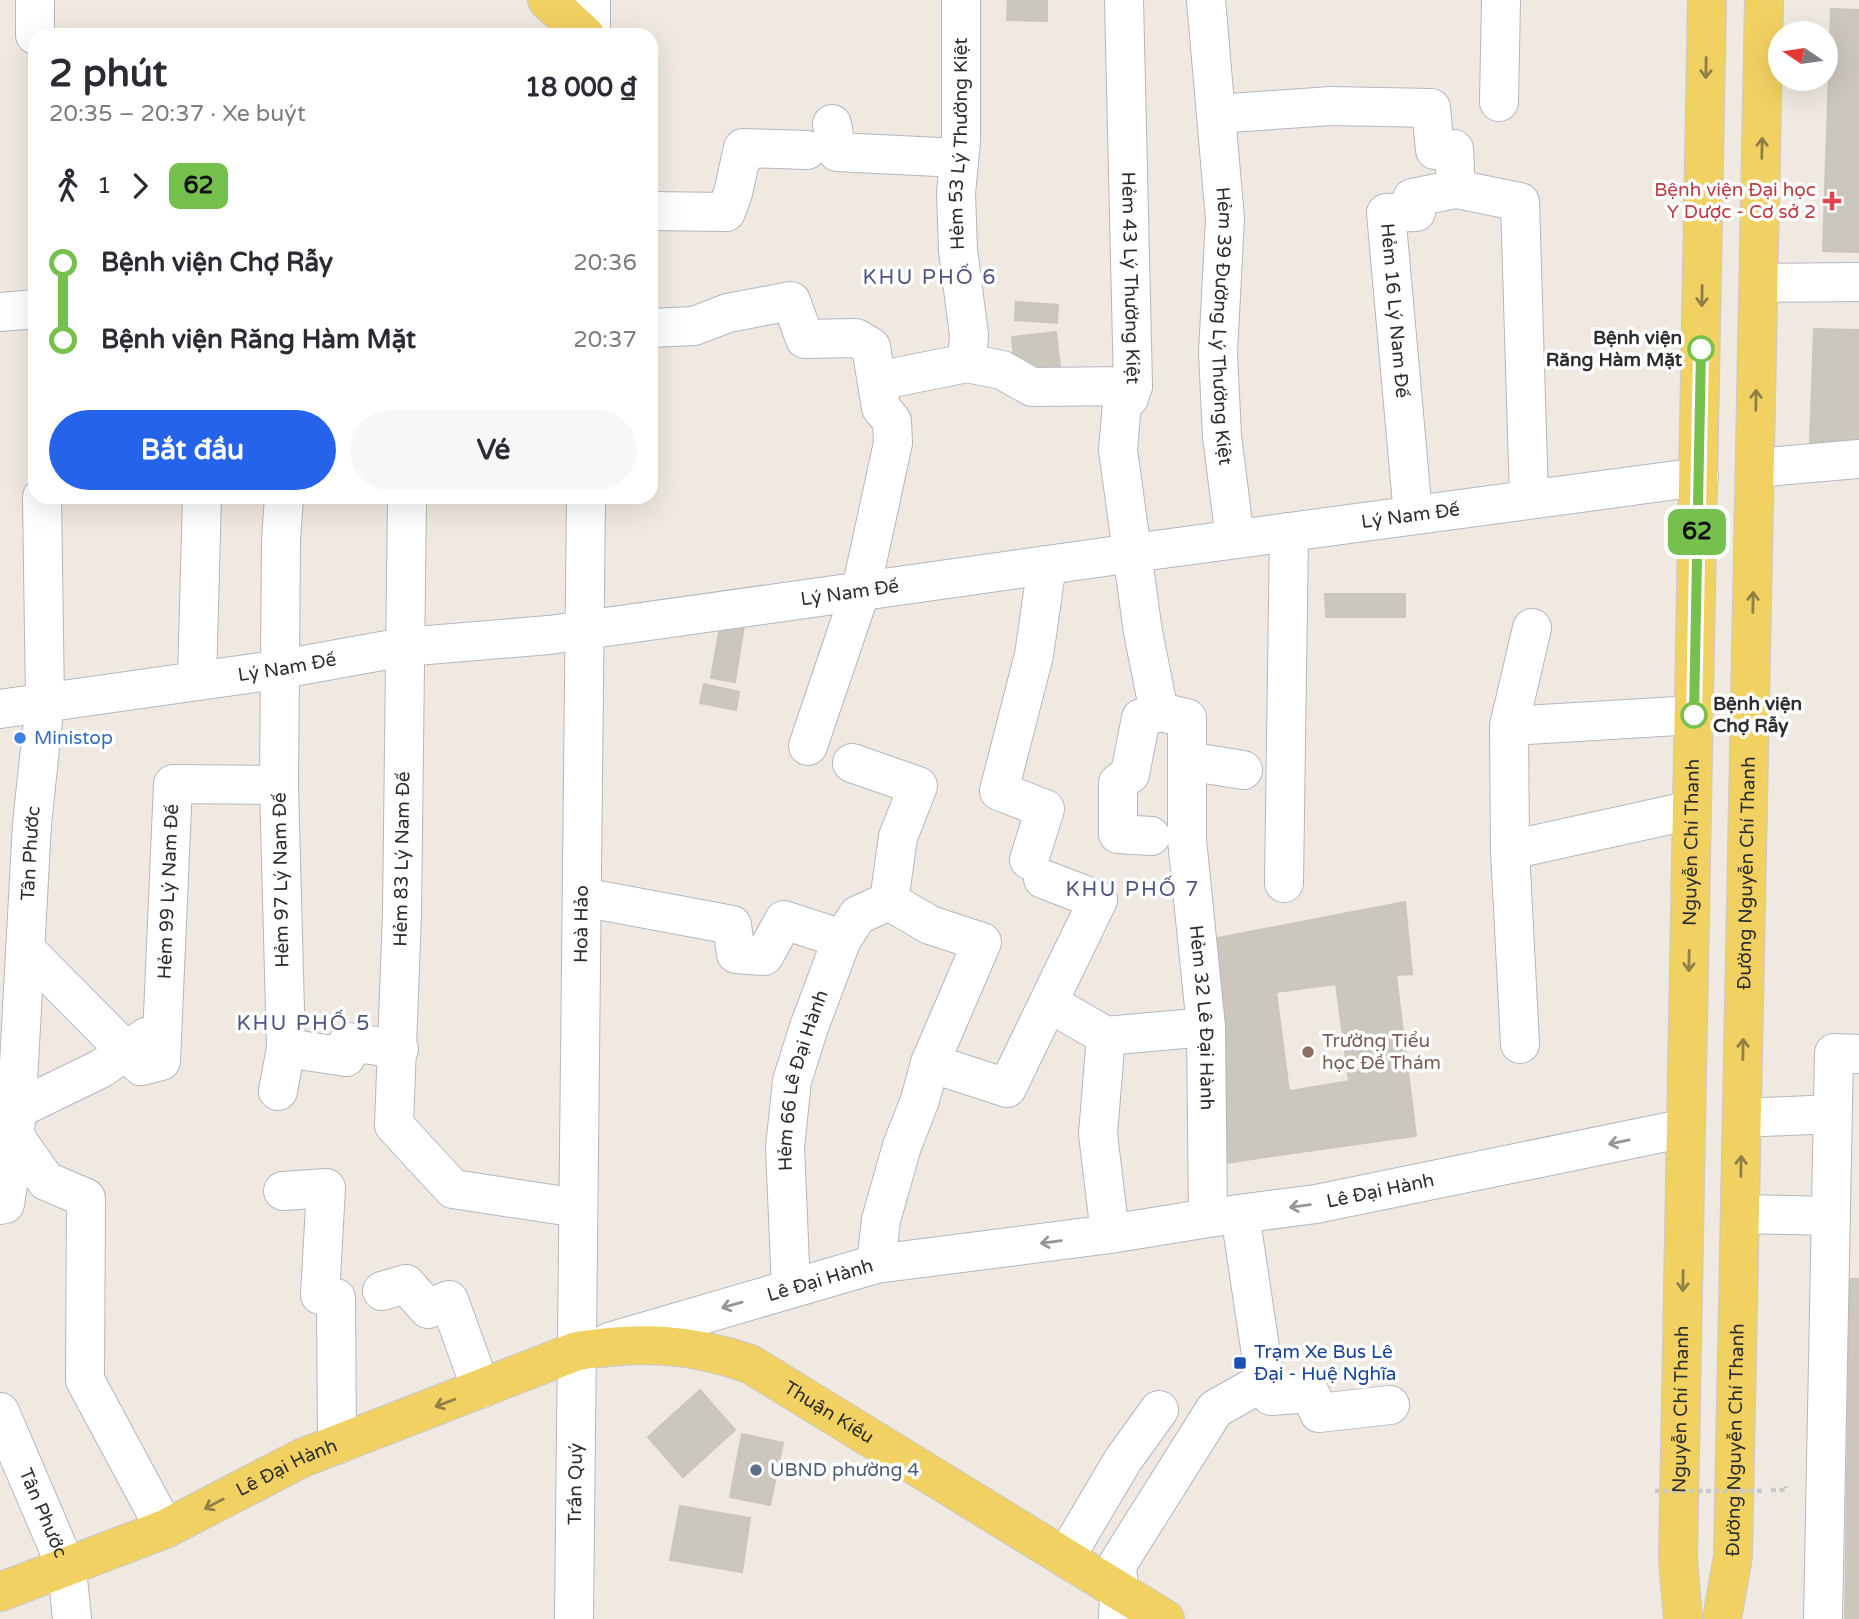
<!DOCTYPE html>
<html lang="vi">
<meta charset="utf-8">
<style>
:root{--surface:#fff;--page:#f7f7f7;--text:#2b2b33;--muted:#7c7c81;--accent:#2563eb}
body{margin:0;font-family:"Varela Round",sans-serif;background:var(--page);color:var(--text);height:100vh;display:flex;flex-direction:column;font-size:26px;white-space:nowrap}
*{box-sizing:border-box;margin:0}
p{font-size:23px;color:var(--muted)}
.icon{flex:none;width:38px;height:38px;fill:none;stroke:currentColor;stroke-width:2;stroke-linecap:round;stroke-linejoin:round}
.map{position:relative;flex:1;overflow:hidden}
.drawer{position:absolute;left:28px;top:28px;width:630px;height:476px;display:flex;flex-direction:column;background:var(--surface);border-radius:21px;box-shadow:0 7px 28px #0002}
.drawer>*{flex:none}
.badge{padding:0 14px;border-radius:10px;font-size:24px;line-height:46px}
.needle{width:46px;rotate:283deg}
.controls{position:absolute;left:1768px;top:21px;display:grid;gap:14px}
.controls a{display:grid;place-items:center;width:70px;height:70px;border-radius:50%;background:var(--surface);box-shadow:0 7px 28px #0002;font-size:35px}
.map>.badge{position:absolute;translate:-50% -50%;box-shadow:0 0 0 4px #fff}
.legs{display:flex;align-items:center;gap:10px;height:77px;padding:0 21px;font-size:23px}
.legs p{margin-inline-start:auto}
.head{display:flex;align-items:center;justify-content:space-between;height:119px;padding:0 21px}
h1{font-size:38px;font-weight:700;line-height:52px}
.primary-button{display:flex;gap:14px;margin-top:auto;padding:14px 21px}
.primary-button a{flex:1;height:80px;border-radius:42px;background:var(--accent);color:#fff;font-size:28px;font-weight:700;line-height:80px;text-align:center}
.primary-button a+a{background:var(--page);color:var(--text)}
ul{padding:0 21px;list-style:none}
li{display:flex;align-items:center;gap:24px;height:77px;font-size:26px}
li i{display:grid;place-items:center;width:10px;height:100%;margin:0 9px;background:currentColor}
li i::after{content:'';width:18px;height:18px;margin:-9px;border:5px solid;border-radius:50%;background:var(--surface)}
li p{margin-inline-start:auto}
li:first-child i{background:linear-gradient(#0000 50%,currentColor 0)}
li:last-child i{background:linear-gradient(currentColor 50%,#0000 0)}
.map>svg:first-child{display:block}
.building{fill:#cbc7bf;stroke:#cbc5ba;stroke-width:2}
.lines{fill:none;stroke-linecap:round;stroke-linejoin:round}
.minor-casing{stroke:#b4b7c1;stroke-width:40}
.major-casing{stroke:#c9c9c9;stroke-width:40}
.path{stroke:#c9c9c9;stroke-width:4.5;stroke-dasharray:5 3.5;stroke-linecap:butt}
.minor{stroke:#fff;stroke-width:38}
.major{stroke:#f2d163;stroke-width:38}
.path-bridge{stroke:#c9c9c9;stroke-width:4.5;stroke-dasharray:5 3.5;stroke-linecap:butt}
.oneway{stroke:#908048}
.oneway2{stroke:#969696}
.line-1-casing{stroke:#fff;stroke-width:16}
.line-1{stroke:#76c04d;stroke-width:10}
.health-dot{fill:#e0444e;stroke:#fff;stroke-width:2.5}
.stop-1-dot{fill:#fff;stroke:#76c04d;stroke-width:3.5}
.shop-dot{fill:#3f7fe0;stroke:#fff;stroke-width:2.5}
.education-dot{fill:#8d6e63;stroke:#fff;stroke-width:2.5}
.transit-dot{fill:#1a4fb4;stroke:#fff;stroke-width:2.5}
.service-dot{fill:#5c6f8a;stroke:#fff;stroke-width:2.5}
.labels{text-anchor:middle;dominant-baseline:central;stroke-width:7;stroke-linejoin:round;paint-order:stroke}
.street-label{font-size:19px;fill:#2e2e2e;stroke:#fff}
.health-label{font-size:19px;fill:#be3a42;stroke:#fff;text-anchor:end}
.stop-label{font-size:19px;font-weight:bold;fill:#2e2e2e;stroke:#fff;text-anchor:end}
.shop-label{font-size:19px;fill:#366cbe;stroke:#fff;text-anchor:start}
.education-label{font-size:19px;fill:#785e54;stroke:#fff;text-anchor:start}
.transit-label{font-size:19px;fill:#164399;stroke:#fff;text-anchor:start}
.service-label{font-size:19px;fill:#4e5e75;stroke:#fff;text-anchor:start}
.neighbourhood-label{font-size:21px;letter-spacing:2px;fill:#4d5680;stroke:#fff}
</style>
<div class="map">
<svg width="1859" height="1619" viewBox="0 0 1859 1619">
<rect width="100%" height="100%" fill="#efe9e1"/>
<g class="building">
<path d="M1008 0H1047V21L1007 20Z"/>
<path d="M1831 9 1859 10V252L1823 251Z"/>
<path d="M1016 302 1058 305 1057 323 1015 320Z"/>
<path d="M1814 329 1859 330V444L1810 442Z"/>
<path d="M1056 332 1060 367 1015 372 1012 337Z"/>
<path d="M1325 594H1405V617H1326Z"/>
<path d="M722 615 745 619 735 682 711 678Z"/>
<path d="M704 684 739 692 736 710 700 703Z"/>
<path d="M1405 902 1412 974 1396 975 1416 1136 1372 1142 1349 1081 1336 984 1276 992 1289 1091 1279 1155 1219 1164 1207 940Z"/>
<path d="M1349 1081 1372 1142 1279 1155 1289 1091Z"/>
<path d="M1850 1279H1859V1619H1845Z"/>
<path d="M700 1390 735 1430 683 1477 648 1437Z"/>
<path d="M742 1434 783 1443 770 1505 730 1497Z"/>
<path d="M680 1506 750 1518 742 1572 670 1560Z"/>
</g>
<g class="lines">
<g class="minor-casing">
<g id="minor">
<path d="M35 0V35"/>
<path id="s1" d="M1124 0 1133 386 1129 398 1122 403 1118 450 1143 632 1159 712 1141 718 1130 774 1118 783V834L1151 836"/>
<path id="s2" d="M1206 0 1225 219 1218 353 1222 436 1235 539"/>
<path d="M591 35V0"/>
<path d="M1499 102 1501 0"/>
<path id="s3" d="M1216 114 1331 106 1431 108 1435 150 1454 149 1456 189 1412 198 1416 212 1386 213 1413 515"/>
<path d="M832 124 837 152 959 158"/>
<path d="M1456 189 1520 202 1529 499"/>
<path d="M651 211 726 212 733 193 743 148 807 150"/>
<path d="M1759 283 1859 282"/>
<path d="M0 312 35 309"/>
<path d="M651 328 694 326 728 313 791 301 805 339 856 338 871 347 881 408 892 421 893 443 861 590 808 746"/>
<path d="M967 363 1002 370 1032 387 1133 386"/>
<path id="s4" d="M877 381 967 363 969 335 958 250 956 193 961 142V0"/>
<path d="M1755 468 1859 459"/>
<path d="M407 497 402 914 394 1125 453 1189 578 1208"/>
<path d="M197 680 202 497"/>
<path id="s5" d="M0 709 282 669 404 647 549 635 1133 553 1699 477"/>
<path id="s6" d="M1159 712 1187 718V840L1206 1027 1208 1218"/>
<path d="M1509 726 1694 715"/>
<path d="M1187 761 1243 770"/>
<path d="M1510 850 1509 726 1532 628"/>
<path d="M1029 860 1045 809 999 791 1034 655 1047 565"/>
<path d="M1284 883 1289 532"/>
<path d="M582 897 732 925 736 954 764 956 784 920 842 939"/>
<path id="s7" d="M25 949 141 1066 161 1061 173 784 279 785"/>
<path d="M1049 1003 1106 1036 1098 1134 1110 1234"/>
<path d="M1106 1036 1206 1027"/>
<path d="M1520 1044 1510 850 1692 810"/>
<path d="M286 1048 346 1057 348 1042 399 1049"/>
<path d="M930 1063 1007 1088 1098 900 1043 879"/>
<path d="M278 1091 286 1048 279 785 281 540 284 497"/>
<path d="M16 1110 102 1068 146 1037"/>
<path d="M1742 1118 1832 1114"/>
<path d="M15 1137 46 1181 86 1198 85 1380 165 1529"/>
<path d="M283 1191 326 1188 320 1295 336 1298 337 1445"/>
<path id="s8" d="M0 1205 5 1204 15 1137 32 824 45 702 42 497"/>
<path d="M1240 1214 1265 1381 1271 1396 1310 1393 1319 1413 1390 1405"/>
<path d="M1740 1214 1831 1216"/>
<path d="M876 1264 881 1220 902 1146 920 1100 930 1063 982 942 930 925 889 901"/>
<path id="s9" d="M791 1288 785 1147 792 1081 809 1027 842 939 858 915 889 901 898 837 918 786 852 763"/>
<path d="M382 1291 406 1284 428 1309 449 1300 481 1389"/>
<path id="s10" d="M609 1342 876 1264 1110 1234 1208 1218 1316 1204 1686 1128"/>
<path id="s11" d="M0 1412 67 1569 72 1619"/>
<path d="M1065 1558 1123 1460 1159 1410"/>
<path id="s12" d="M574 1619 586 497"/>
<path d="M1118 1619 1119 1592 1117 1565 1215 1409 1265 1381"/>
<path d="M1823 1619 1834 1053 1859 1054"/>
</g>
</g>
<g class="major-casing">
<g id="major">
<path d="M547 0 585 35"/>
<path id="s13" d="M0 1592 165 1529 302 1458 577 1351C640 1341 690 1343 750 1364L1165 1619"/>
<path id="s14" d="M1683 1619 1678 1559 1707 0"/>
<path id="s15" d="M1722 1619 1733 1556 1764 0"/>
</g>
</g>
<path class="path" d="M1771 1490H1786V1486"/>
<use href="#minor" class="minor"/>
<use href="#major" class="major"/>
<path class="path-bridge" d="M1655 1491H1765"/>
</g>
<defs><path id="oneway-shaft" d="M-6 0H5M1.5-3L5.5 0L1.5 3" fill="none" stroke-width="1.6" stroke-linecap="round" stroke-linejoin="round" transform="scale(1.75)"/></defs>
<g class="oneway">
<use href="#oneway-shaft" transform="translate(1706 68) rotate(91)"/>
<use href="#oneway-shaft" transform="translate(1762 148) rotate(-89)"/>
<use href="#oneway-shaft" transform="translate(1702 296) rotate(91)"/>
<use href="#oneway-shaft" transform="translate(1756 400) rotate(-89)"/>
<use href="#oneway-shaft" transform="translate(1753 602) rotate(-89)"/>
<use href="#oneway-shaft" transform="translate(1689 961) rotate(91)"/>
<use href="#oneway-shaft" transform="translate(1743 1049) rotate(-89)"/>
<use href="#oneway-shaft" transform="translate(1741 1166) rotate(-89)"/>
<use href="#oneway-shaft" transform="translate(1683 1281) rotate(91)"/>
<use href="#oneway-shaft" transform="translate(445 1403) rotate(159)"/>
<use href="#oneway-shaft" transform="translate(214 1504) rotate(152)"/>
</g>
<g class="oneway2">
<use href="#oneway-shaft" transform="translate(1619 1142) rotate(168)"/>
<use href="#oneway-shaft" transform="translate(1300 1206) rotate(172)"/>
<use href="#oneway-shaft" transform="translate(1051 1242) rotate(173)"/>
<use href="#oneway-shaft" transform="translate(732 1305) rotate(164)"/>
</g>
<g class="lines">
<g class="line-1-casing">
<path id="line-1" d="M1694 715 1701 349"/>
</g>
<use href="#line-1" class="line-1"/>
</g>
<path class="health-dot" d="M1828.5 190.5h7v7h7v7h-7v7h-7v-7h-7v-7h7z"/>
<g class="stop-1-dot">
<circle cx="1701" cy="349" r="12"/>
<circle cx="1694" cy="715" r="12"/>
</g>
<circle class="shop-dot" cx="20" cy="738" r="7"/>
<circle class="education-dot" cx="1308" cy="1052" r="7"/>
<rect class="transit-dot" x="1233" y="1356" width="14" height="14" rx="3.5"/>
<circle class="service-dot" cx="756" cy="1470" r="7"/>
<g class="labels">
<g class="street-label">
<text stroke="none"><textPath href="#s4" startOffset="312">Hẻm 53 Lý Thường Kiệt</textPath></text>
<text stroke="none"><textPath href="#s1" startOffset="278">Hẻm 43 Lý Thường Kiệt</textPath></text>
<text stroke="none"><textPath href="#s3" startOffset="504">Hẻm 16 Lý Nam Đế</textPath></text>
<text stroke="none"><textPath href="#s2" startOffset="327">Hẻm 39 Đường Lý Thường Kiệt</textPath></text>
<text stroke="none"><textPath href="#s5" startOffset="1424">Lý Nam Đế</textPath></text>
<text stroke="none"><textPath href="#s5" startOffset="858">Lý Nam Đế</textPath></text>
<text stroke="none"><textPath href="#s5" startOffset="290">Lý Nam Đế</textPath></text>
<text stroke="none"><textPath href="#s14" startOffset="777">Nguyễn Chí Thanh</textPath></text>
<text stroke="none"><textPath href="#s8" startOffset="357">Tân Phước</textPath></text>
<text transform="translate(402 859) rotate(-89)">Hẻm 83 Lý Nam Đế</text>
<text stroke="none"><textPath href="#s15" startOffset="747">Đường Nguyễn Chí Thanh</textPath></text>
<text transform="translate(281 880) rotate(-91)">Hẻm 97 Lý Nam Đế</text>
<text stroke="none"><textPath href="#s7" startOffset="355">Hẻm 99 Lý Nam Đế</textPath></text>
<text stroke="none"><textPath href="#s12" startOffset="695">Hoà Hảo</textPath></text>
<text stroke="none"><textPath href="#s6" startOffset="329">Hẻm 32 Lê Đại Hành</textPath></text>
<text stroke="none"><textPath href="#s9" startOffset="210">Hẻm 66 Lê Đại Hành</textPath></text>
<text stroke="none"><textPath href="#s10" startOffset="788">Lê Đại Hành</textPath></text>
<text stroke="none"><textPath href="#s10" startOffset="220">Lê Đại Hành</textPath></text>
<text stroke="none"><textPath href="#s14" startOffset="210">Nguyễn Chí Thanh</textPath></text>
<text stroke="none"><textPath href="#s13" startOffset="894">Thuận Kiều</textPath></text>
<text stroke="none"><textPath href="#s15" startOffset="180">Đường Nguyễn Chí Thanh</textPath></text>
<text stroke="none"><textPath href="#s13" startOffset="313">Lê Đại Hành</textPath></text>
<text stroke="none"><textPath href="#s12" startOffset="135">Trần Quý</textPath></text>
<text stroke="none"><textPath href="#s11" startOffset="110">Tân Phước</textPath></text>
</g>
<g class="health-label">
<text x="1816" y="190">Bệnh viện Đại học<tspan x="1816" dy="22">Y Dược - Cơ sở 2</tspan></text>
</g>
<g class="stop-label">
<text x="1682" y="338">Bệnh viện<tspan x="1682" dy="22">Răng Hàm Mặt</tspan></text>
<text x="1713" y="704" text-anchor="start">Bệnh viện<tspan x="1713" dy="22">Chợ Rẫy</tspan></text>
</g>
<g class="shop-label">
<text x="34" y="738">Ministop</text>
</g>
<g class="education-label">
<text x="1322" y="1041">Trường Tiểu<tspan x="1322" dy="22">học Đề Thám</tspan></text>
</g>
<g class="transit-label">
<text x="1254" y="1352">Trạm Xe Bus Lê<tspan x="1254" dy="22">Đại - Huệ Nghĩa</tspan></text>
</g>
<g class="service-label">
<text x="770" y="1470">UBND phường 4</text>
</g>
<g class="neighbourhood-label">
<text x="930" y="277">KHU PHỐ 6</text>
<text x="1133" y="889">KHU PHỐ 7</text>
<text x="304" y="1023">KHU PHỐ 5</text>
</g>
</g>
</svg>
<div class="controls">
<a><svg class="needle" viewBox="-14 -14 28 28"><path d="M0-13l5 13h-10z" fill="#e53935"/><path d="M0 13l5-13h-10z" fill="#7c7c81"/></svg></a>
</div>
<b class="badge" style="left:1697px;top:532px;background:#76c04d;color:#111">62</b>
<section class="drawer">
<div class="head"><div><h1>2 phút</h1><p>20:35 – 20:37 · Xe buýt</p></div><b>18 000 ₫</b></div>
<div class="legs"><svg class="icon" aria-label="walk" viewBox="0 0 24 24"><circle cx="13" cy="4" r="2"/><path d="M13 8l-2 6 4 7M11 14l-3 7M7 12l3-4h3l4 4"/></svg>1<svg class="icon" aria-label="forward" viewBox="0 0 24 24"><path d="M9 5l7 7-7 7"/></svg><b class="badge" style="background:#76c04d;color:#111">62</b></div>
<ul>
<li><i style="color:#76c04d"></i><b>Bệnh viện Chợ Rẫy</b><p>20:36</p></li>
<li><i style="color:#76c04d"></i><b>Bệnh viện Răng Hàm Mặt</b><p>20:37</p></li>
</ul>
<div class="primary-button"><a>Bắt đầu</a><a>Vé</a></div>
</section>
</div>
